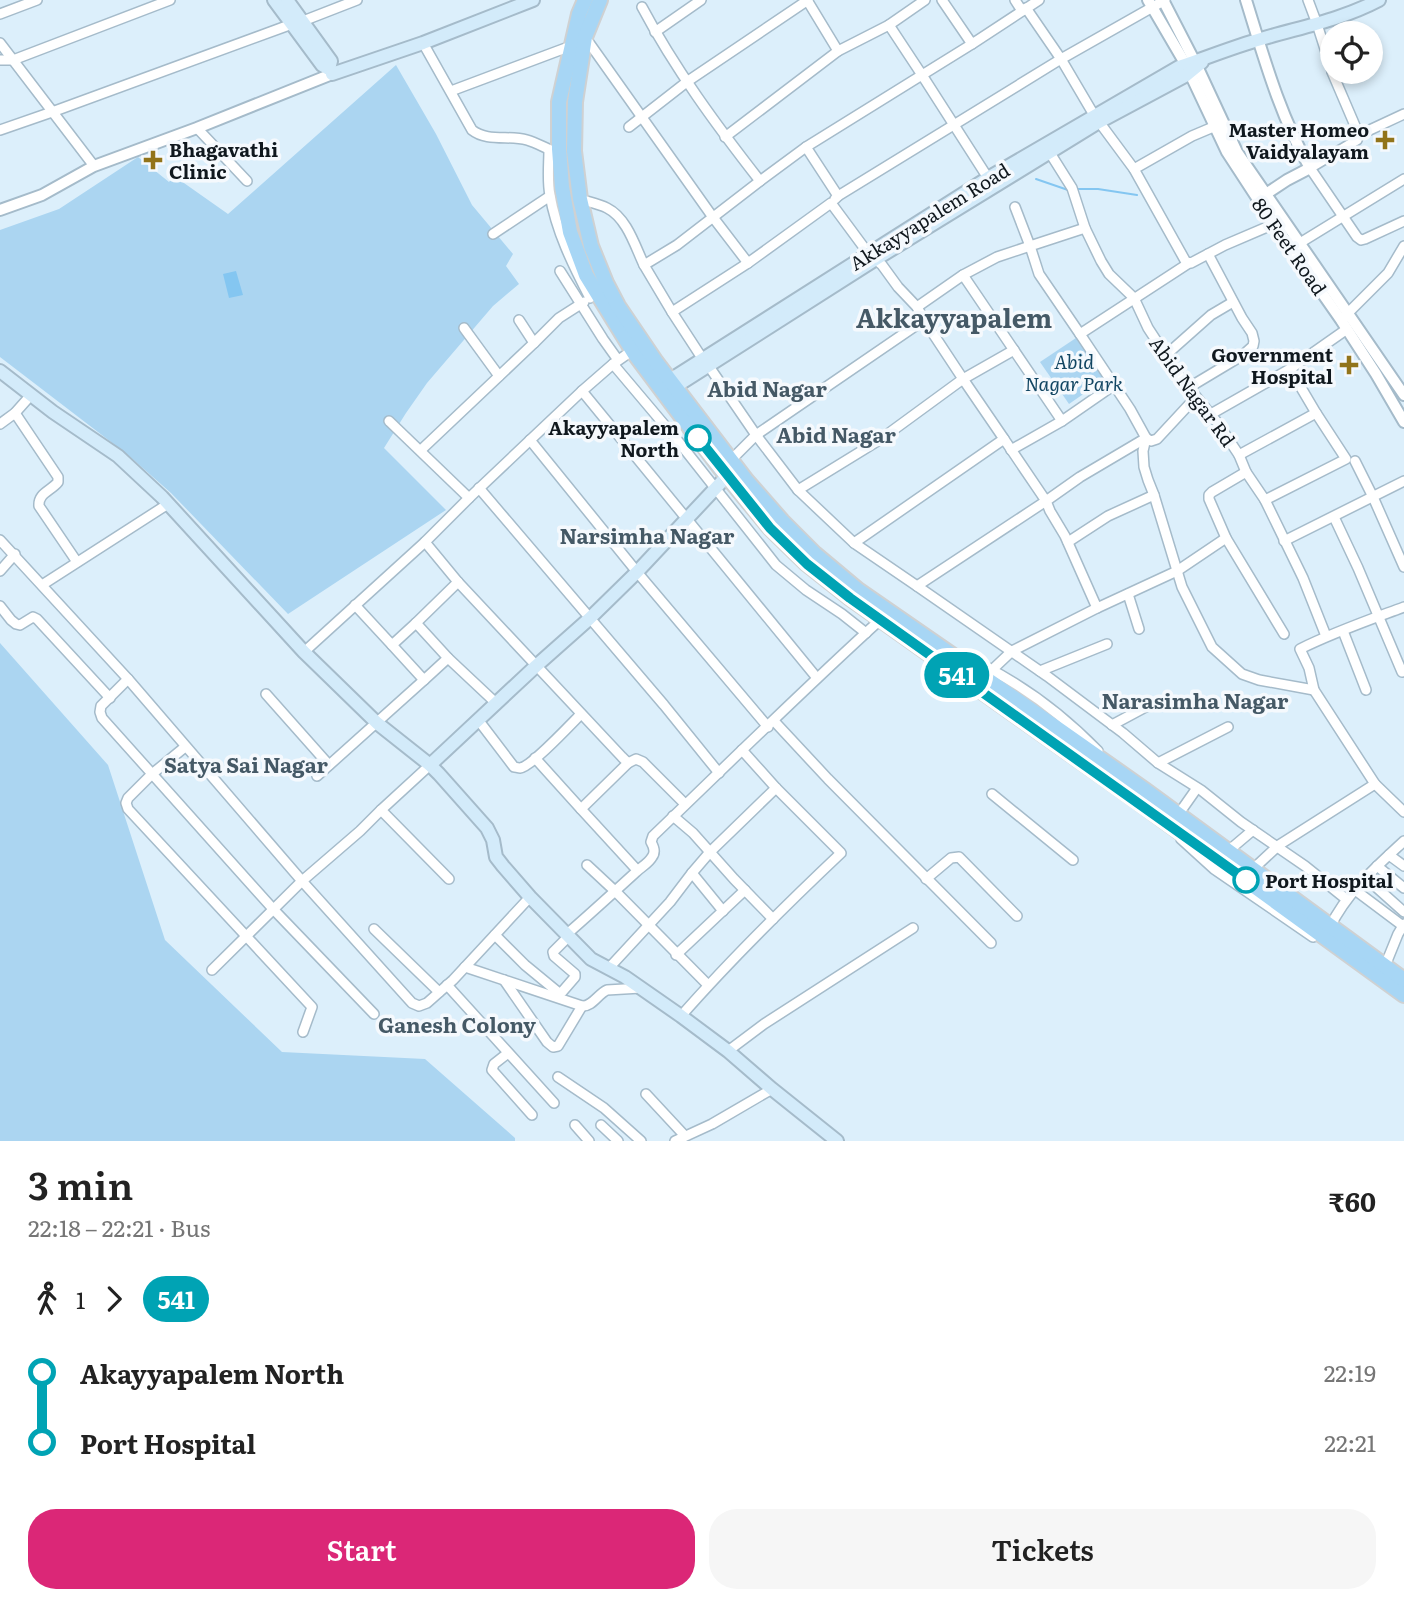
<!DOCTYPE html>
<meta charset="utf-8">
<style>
:root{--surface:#fff;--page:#f6f6f6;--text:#222;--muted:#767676;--accent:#db2777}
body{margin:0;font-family:Literata,serif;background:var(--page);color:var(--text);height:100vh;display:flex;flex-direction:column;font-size:26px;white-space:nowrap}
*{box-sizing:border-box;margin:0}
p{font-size:23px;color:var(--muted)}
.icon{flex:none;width:38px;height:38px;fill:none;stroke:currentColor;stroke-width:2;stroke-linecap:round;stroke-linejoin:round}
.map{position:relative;height:1141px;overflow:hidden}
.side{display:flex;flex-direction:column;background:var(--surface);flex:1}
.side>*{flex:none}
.badge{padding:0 14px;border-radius:23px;font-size:24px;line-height:46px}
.tools{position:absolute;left:1320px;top:21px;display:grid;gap:14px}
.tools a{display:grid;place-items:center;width:63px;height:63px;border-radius:50%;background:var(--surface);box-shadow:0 4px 10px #0003;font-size:35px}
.map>.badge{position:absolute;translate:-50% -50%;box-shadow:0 0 0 4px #fff}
.legs{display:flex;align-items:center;gap:10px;height:77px;padding:0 28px;font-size:23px}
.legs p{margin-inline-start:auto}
.summary{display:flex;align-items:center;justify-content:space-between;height:119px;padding:0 28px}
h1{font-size:38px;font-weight:600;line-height:52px}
.cta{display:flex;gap:14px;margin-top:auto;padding:14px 28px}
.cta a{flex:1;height:80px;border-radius:28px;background:var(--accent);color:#fff;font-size:28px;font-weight:600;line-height:80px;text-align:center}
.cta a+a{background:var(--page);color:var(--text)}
ul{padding:0 28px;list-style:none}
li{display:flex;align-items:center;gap:24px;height:70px;font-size:26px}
li i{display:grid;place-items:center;width:10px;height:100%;margin:0 9px;background:currentColor}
li i::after{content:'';width:18px;height:18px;margin:-9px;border:5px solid;border-radius:50%;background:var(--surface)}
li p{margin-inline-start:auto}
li:first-child i{background:linear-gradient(#0000 50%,currentColor 0)}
li:last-child i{background:linear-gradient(currentColor 50%,#0000 0)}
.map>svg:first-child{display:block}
.green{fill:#abd5f1}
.water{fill:#84c6f1}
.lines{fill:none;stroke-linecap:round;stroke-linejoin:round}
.stream{stroke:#84c6f1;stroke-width:2}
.minor-casing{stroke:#a5bbca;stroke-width:12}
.tertiary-casing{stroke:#a5bbca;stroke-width:14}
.secondary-casing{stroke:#a5bbca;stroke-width:16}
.primary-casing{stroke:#cfd1d2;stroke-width:18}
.minor{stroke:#fff;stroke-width:9}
.tertiary{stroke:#fff;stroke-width:10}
.secondary{stroke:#d3ebfa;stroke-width:12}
.primary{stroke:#a7d6f5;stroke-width:14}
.line-1-casing{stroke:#fff;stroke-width:16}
.line-1{stroke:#00a3b4;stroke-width:10}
.poi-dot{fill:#92741a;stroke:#f5f9fd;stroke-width:2.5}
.stop-1-dot{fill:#fff;stroke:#00a3b4;stroke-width:3.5}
.labels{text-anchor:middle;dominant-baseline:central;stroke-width:7;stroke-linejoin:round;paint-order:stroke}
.poi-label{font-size:19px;font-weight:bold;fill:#10181e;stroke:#f5f9fd;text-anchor:end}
.street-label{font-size:19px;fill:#10181e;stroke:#f5f9fd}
.park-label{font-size:19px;font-style:italic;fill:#114562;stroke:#f5f9fd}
.stop-label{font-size:19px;font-weight:bold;fill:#10181e;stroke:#f5f9fd;text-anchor:end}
.neighbourhood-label{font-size:21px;font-weight:bold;fill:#455966;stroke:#f5f9fd}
.district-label{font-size:26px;font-weight:bold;fill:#455966;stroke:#f5f9fd}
</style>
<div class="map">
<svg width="1404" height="1141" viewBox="0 0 1404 1141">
<rect width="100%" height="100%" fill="#dceffb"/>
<g class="green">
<path d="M396 65 436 134 472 205 513 254 506 266 519 284 493 306 427 383 406 413 384 448 446 510 288 614 171 493 128 455 0 357V230L59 209 138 157 169 182 174 176 228 214Z"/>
<path d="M1079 336 1105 379 1069 404 1040 362Z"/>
<path d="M0 643 108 765 165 940 282 1052 425 1059 515 1138V1141H0Z"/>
</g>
<path class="water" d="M236 271 243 295 229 298 223 274Z"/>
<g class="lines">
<g class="stream">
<path d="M1036 179 1068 190"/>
<path d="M1077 189H1098L1137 195"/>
</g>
<g class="minor-casing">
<g id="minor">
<path d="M807 0 838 51 889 25 922 75 972 44"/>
<path d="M942 0 972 44 1039 0"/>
<path d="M1015 0 1022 11"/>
<path d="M1308 0 1317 24 1332 71"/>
<path d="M642 7C675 69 717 126 760 181L806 147"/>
<path d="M1026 8 1061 59 1165 0"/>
<path d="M0 14 37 0"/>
<path d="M303 21 357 0"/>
<path d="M889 25 925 0"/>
<path d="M655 32 701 0"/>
<path d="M585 37 712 216 748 263 831 203 868 253 882 265 898 287 917 307 924 320 756 435 731 460"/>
<path d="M0 43 94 166"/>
<path d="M423 43 472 130C487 142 509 135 527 140 538 143 548 150 559 153"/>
<path d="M0 60H13L170 0"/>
<path d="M1332 72 1359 135 1357 140 1310 168 1357 237 1361 240 1365 239 1404 221"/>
<path d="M451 91 571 46"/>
<path d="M629 127 688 81 808 0"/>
<path d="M197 128 247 181"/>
<path d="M0 130 52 112 292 24"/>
<path d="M1359 135 1404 114"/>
<path d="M725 137 838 51"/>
<path d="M549 150C549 164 547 181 550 195 556 231 573 265 590 298"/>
<path d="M1050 153 1072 188 1085 228 1101 261 1109 274 1134 298 1148 328 1180 377 1217 422 1239 455 1246 472 1265 500 1303 578 1326 636"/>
<path d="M1134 169 1192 136 1218 125"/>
<path d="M838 196 1061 59 1094 115 1134 169 1186 262 1191 263 1225 245 1274 224"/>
<path d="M580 199C589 202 599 204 607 208 627 218 635 246 644 265"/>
<path d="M835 199 838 196 806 147 922 75 988 178"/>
<path d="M493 234 550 196"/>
<path d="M1295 246 1404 179"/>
<path d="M1189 263 1080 334 1130 409 1146 438 1080 477 1046 501 1050 511 1065 536 1097 608 1177 571 1226 538"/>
<path d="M560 271 603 339 618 360"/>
<path d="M963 275 1062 421 1011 450"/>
<path d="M917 307 963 275 997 257 1030 246 1015 207"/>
<path d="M672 312 644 265 677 245 760 181"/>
<path d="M1345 316 1388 273 1404 246"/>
<path d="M464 328 499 376"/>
<path d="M1080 334 1039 274 1030 246 1085 228"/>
<path d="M534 343 559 318 584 302"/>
<path d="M1166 355 1211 315 1233 302"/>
<path d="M702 358 672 312 748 263"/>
<path d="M613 364 678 441 776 565 806 590 842 614 866 633"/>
<path d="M708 365 756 435 798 490 881 439 963 379 924 320"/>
<path d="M1290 369 1347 329"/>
<path d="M1188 388 1243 355 1253 346 1254 341 1252 333 1242 318 1208 254"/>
<path d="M582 391 817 678"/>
<path d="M1196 397 1157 439 1151 441 1146 438 1143 451 1144 467 1148 480 1154 495 1182 587 1212 647 1242 674 1259 680 1314 690"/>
<path d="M15 413 58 477V482C51 491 38 493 39 506L77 562"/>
<path d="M1211 414 1290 369 1316 413 1239 455"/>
<path d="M389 421 469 498"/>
<path d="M1062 421 1114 385"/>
<path d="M0 424 15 413 31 395"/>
<path d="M530 440 637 572 768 727"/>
<path d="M421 450 534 343 519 320"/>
<path d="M1355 461 1373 497 1404 567"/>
<path d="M1246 472 1212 492 1209 495V499L1226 538 1284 634"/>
<path d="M479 488 664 705 719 773"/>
<path d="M798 490 854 543 1004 439 963 379 1014 350"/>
<path d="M1265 500 1346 459 1316 413"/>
<path d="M1334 517 1358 568 1402 672"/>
<path d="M0 540 128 679 302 881 412 1003 419 1006 427 1003 453 980 530 897"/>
<path d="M1284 541 1404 481"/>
<path d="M425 542 458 582 622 757 628 763 636 759 643 762 685 804"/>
<path d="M1068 542 1108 516 1154 495"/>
<path d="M854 543 917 586 1046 501 1004 439"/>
<path d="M0 571 15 554"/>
<path d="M458 582 416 623 448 658 497 704"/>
<path d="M42 585 168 504"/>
<path d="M917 586 1047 676 1123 733 1158 763 1201 790 1241 822 1305 866 1346 899"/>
<path d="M1128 594 1139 629"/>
<path d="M355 605 392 645 416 623"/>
<path d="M0 606 11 620 16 624 20 625 33 617 37 619 110 698"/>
<path d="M1404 607C1369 620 1334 632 1300 649L1309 668 1314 690 1375 784 1404 812"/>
<path d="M1343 631 1366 690"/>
<path d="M392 645 424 680 448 658"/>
<path d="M304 652 425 542 469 498 582 391 613 364 633 350"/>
<path d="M958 654C1011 676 1058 710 1098 751"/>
<path d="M993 669 1012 651 1097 608"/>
<path d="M1040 671 1107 644"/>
<path d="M128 679 101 706 100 712 102 718 274 910 374 1014"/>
<path d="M266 694 329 765"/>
<path d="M479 721 514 767C516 767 518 768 520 768 531 767 571 724 581 714"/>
<path d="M774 721 828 779 991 943"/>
<path d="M1112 725 1153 703"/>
<path d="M185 747 152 774 128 798 126 803 128 809 312 1007 303 1032"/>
<path d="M535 758 581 809 628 763"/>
<path d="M1158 763 1228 727"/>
<path d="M317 776 424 680"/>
<path d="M992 794 1073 860"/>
<path d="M581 809 637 870"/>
<path d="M381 810 449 879"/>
<path d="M1178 815 1197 788"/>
<path d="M673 816 693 833 734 879 773 919"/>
<path d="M1181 839 1214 869 1313 937"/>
<path d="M1227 852 1253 830"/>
<path d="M1389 855 1404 866"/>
<path d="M587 865 616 892 708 985"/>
<path d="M1377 866 1404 888"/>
<path d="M1252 870 1279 845 1375 784"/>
<path d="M692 873 723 911"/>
<path d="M1366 878 1404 912"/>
<path d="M926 879 951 858 959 857 1017 916"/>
<path d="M1355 890 1403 926"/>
<path d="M1330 927C1347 892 1376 867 1404 841"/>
<path d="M374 929 439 992"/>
<path d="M567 934C590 914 613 893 636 872 641 867 649 863 652 857 656 852 654 847 651 842L653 836C728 764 803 690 880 620"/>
<path d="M495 935 525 965 559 993 562 992 575 977V974L554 956 553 952 569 936"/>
<path d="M676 955 745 890"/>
<path d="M1385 966 1398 934 1404 924"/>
<path d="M465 967 582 1006C592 1007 598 994 607 990L641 988"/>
<path d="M608 969 670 902 692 873 710 852 776 788"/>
<path d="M212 970 302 881 360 831 381 810 430 765"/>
<path d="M504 980 547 1042 553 1047 558 1046 582 1006"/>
<path d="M447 985 554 1103"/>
<path d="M681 1016C731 959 786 905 841 853L776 788 742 750"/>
<path d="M728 1051 764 1024 913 928"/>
<path d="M508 1053 494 1064 492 1070 532 1115"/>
<path d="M558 1077 604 1108 641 1141"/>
<path d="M646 1094 685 1136"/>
<path d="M575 1125 589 1141"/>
<path d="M601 1125 618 1141"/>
<path d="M675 1141 712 1124 772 1089"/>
</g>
</g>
<g class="tertiary-casing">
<g id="tertiary">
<path d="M1148 0 1186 65 1227 152 1274 224 1341 320 1376 374 1404 422"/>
<path d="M1163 0 1197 66 1237 152 1404 395"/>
<path d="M1246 0C1264 58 1280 116 1310 168L1287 180 1266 194"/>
<path d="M0 210 42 195 94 166 197 128 332 74 329 69"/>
</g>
</g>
<g class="secondary-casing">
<g id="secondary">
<path d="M274 0 322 65 329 69"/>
<path d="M287 0 331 61 329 69"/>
<path d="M332 74 423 43 533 0"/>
<path d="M0 371 53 412 118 456 162 497 304 652 377 723 430 765 439 774 487 828 493 840 496 857 503 866 530 897 591 959 625 977 681 1016 728 1051 772 1089 837 1141"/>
<path d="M662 385 988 178 1179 67C1206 58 1233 47 1261 39 1301 27 1341 20 1379 0"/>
<path d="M667 392 876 259 1099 122 1185 76 1202 62"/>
<path d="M430 765 536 666 589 619 637 572 727 476"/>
</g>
</g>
<g class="primary-casing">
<g id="primary">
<path d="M585 0 579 14 559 102V149L562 187 570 232 586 275 634 353 721 469 770 528 807 564 850 598 1134 799 1404 995"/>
<path d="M600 0 585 37 575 102 574 151 580 199 591 246 606 283 618 306 656 362 746 480 782 521 815 554 858 590 1004 691 1145 790 1404 980"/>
</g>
</g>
<use href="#minor" class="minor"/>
<use href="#tertiary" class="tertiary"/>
<use href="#secondary" class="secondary"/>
<use href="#primary" class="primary"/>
</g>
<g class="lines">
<g class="line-1-casing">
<path id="line-1" d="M698 438 770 528 807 564 850 598 1246 880"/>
</g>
<use href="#line-1" class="line-1"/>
</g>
<g class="poi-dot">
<path d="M1381.5 129.5h7v7h7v7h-7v7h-7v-7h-7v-7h7z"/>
<path d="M149.5 149.5h7v7h7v7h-7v7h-7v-7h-7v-7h7z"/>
<path d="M1345.5 354.5h7v7h7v7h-7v7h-7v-7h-7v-7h7z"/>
</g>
<g class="stop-1-dot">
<circle cx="698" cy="438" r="12"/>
<circle cx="1246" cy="880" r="12"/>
</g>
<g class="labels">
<g class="poi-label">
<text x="1369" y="129">Master Homeo<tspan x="1369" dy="22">Vaidyalayam</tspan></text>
<text x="169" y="149" text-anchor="start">Bhagavathi<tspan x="169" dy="22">Clinic</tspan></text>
<text x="1333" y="354">Government<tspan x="1333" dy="22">Hospital</tspan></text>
</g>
<g class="street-label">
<text transform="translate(929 216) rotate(-32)">Akkayyapalem Road</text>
<text transform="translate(1290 246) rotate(55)">80 Feet Road</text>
<text transform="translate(1193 391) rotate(54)">Abid Nagar Rd</text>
</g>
<g class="park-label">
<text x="1074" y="361">Abid<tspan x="1074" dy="22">Nagar Park</tspan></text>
</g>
<g class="stop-label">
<text x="679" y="427">Akayyapalem<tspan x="679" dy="22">North</tspan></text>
<text x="1265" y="880" text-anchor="start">Port Hospital</text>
</g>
<g class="neighbourhood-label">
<text x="767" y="387">Abid Nagar</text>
<text x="836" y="433">Abid Nagar</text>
<text x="647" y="534">Narsimha Nagar</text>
<text x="1195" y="699">Narasimha Nagar</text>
<text x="246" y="763">Satya Sai Nagar</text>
<text x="457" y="1023">Ganesh Colony</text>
</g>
<g class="district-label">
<text x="954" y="316">Akkayyapalem</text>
</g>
</g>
</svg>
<div class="tools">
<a><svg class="icon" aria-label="locate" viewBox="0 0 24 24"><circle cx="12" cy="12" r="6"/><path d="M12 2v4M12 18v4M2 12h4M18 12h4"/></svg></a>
</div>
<b class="badge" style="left:957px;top:675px;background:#00a3b4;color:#fff">541</b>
</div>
<section class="side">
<div class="summary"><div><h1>3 min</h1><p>22:18 – 22:21 · Bus</p></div><b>₹60</b></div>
<div class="legs"><svg class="icon" aria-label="walk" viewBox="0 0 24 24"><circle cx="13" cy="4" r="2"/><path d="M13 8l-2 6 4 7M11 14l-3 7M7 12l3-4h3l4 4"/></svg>1<svg class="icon" aria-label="forward" viewBox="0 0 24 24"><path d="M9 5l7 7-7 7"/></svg><b class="badge" style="background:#00a3b4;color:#fff">541</b></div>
<ul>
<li><i style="color:#00a3b4"></i><b>Akayyapalem North</b><p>22:19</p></li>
<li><i style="color:#00a3b4"></i><b>Port Hospital</b><p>22:21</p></li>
</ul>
<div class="cta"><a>Start</a><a>Tickets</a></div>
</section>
